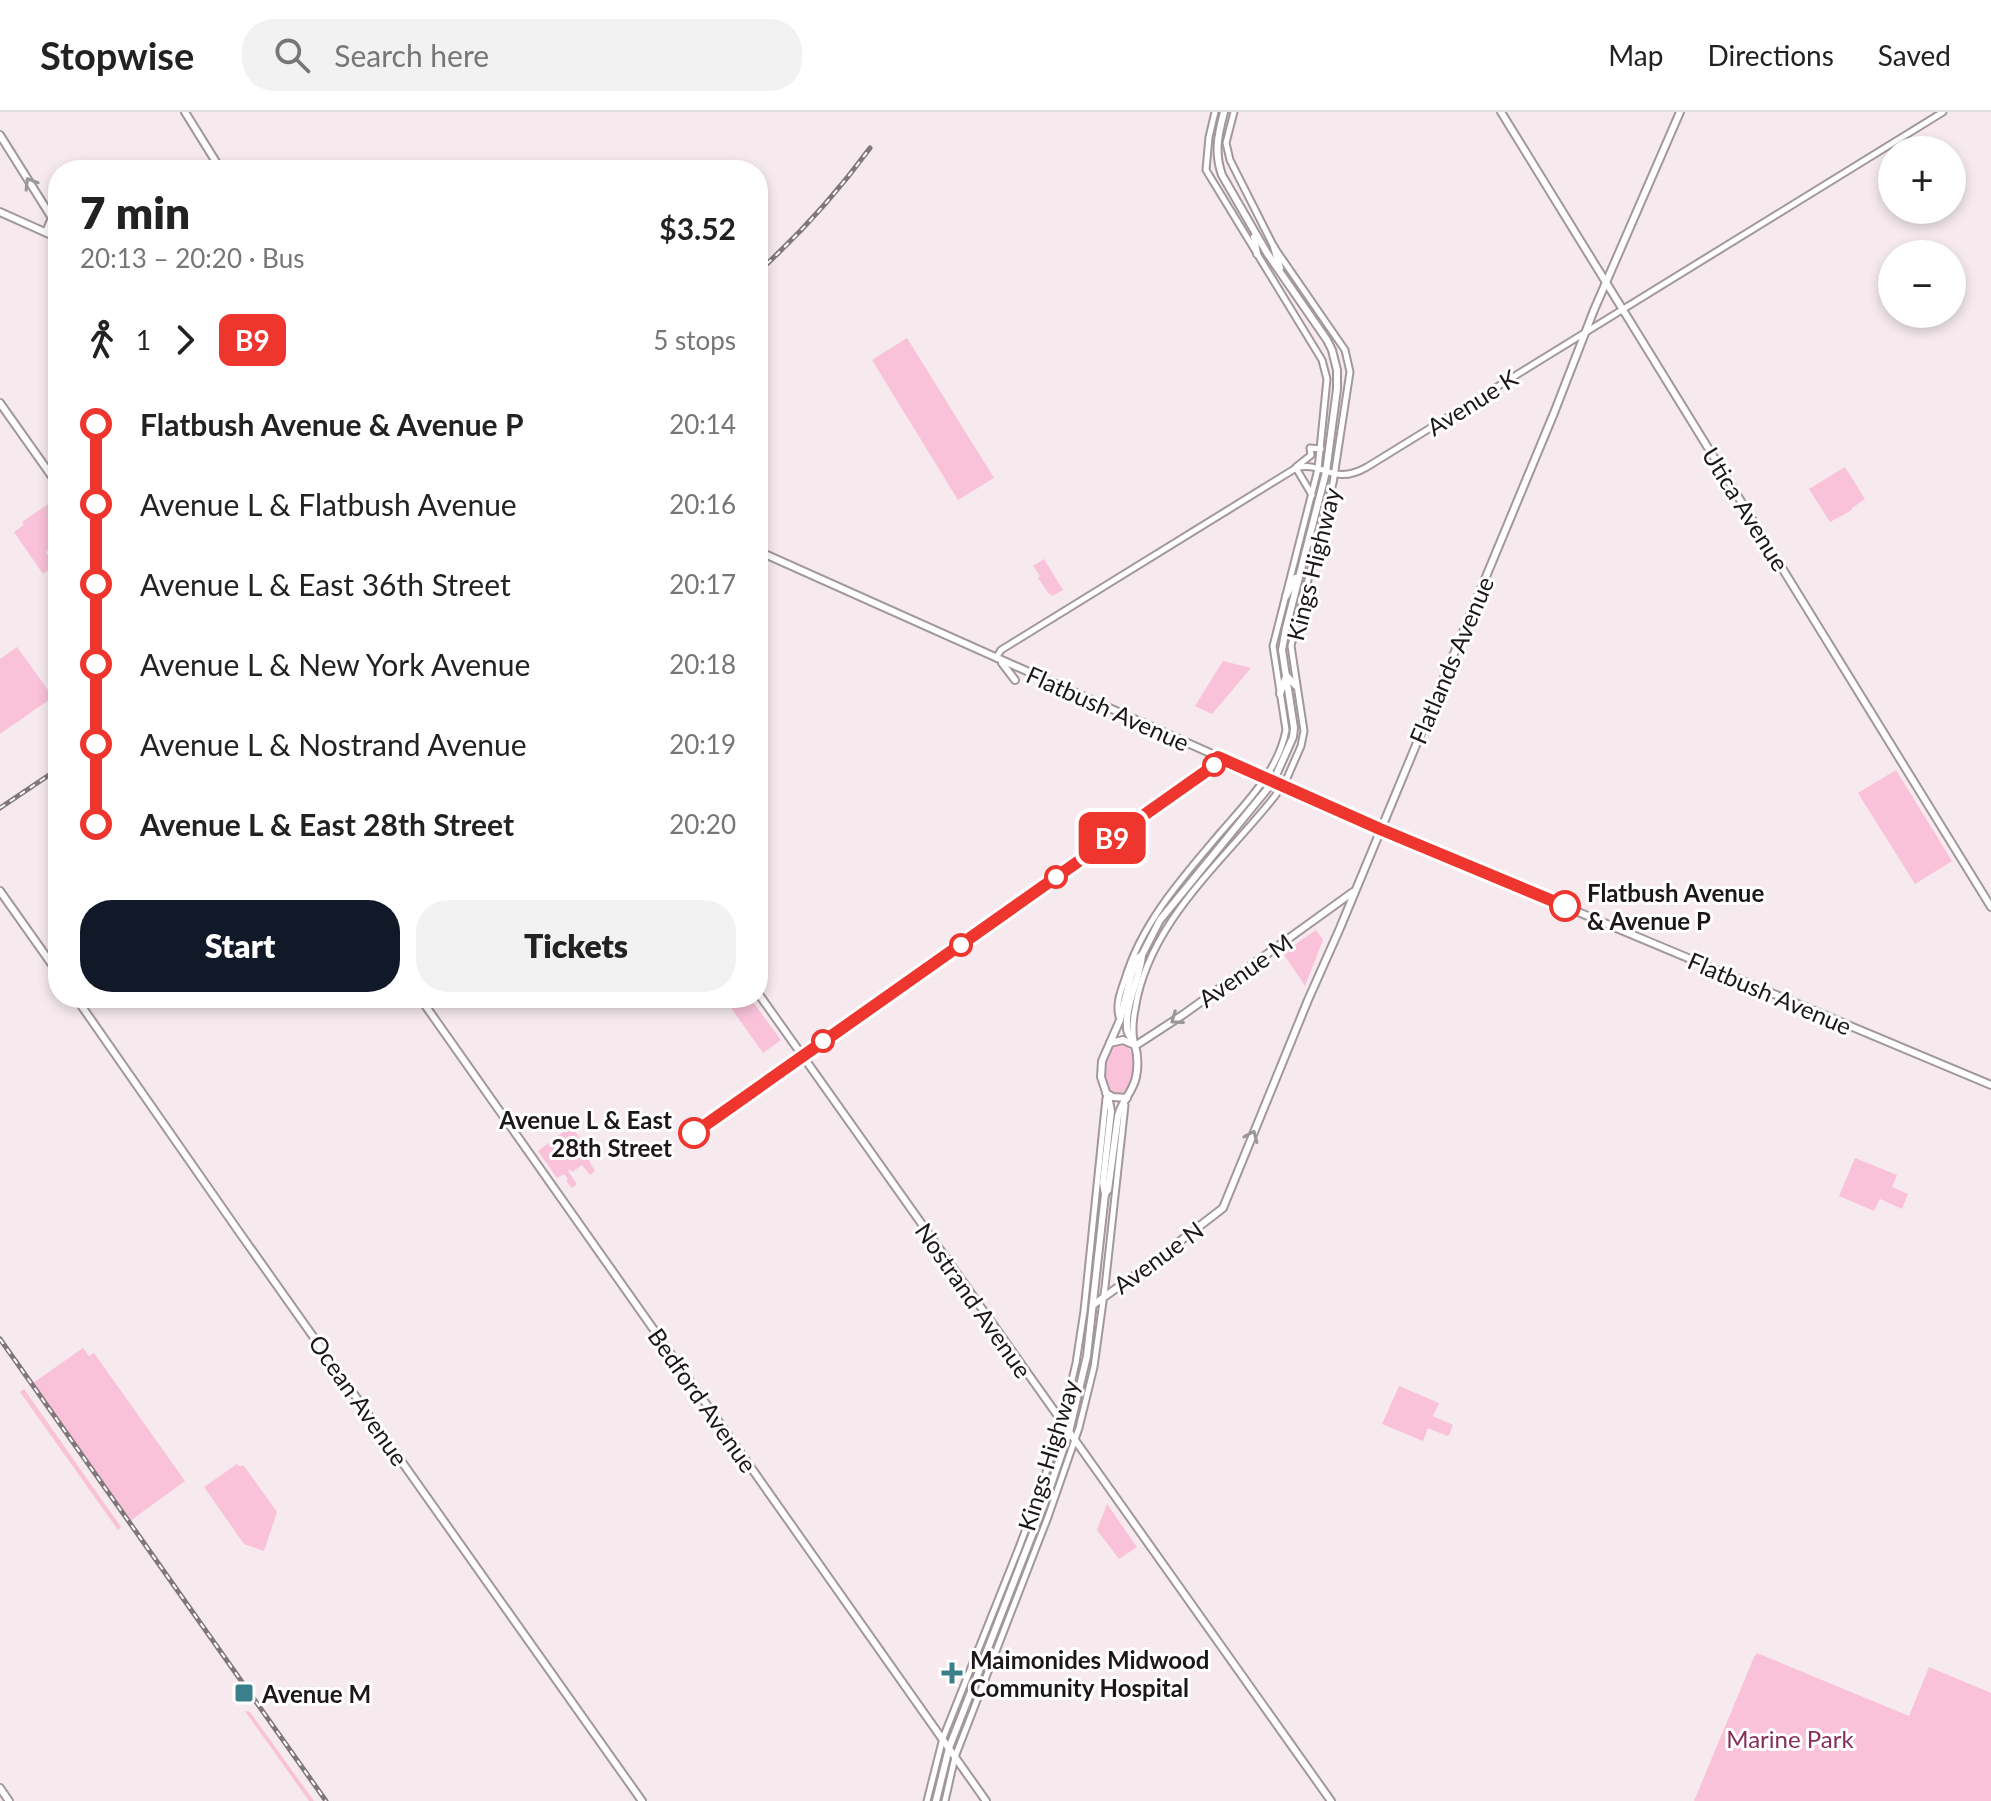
<!DOCTYPE html>
<meta charset="utf-8">
<style>
:root{--surface:#fff;--page:#f2f2f2;--text:#222;--muted:#767676;--line:#e0e0e0;--accent:#111827}
body{margin:0;font-family:Lato,sans-serif;background:var(--page);color:var(--text);height:100vh;display:flex;flex-direction:column;font-size:30px;white-space:nowrap}
*{box-sizing:border-box;margin:0}
p{font-size:26px;color:var(--muted)}
.icon{flex:none;width:44px;height:44px;fill:none;stroke:currentColor;stroke-width:2;stroke-linecap:round;stroke-linejoin:round}
.map{position:relative;flex:1;overflow:hidden}
.panel{position:absolute;left:48px;top:48px;width:720px;height:848px;display:flex;flex-direction:column;background:var(--surface);border-radius:32px;box-shadow:0 4px 12px #0003}
.panel>*{flex:none}
.badge{padding:0 16px;border-radius:12px;font-size:28px;line-height:52px}
.buttons{position:absolute;left:1878px;top:24px;display:grid;gap:16px}
.buttons a{display:grid;place-items:center;width:88px;height:88px;border-radius:50%;background:var(--surface);box-shadow:0 4px 12px #0003;font-size:40px}
.map>.badge{position:absolute;translate:-50% -50%;box-shadow:0 0 0 4px #fff}
.legs{display:flex;align-items:center;gap:12px;height:88px;padding:0 32px;font-size:26px}
.legs p{margin-inline-start:auto}
.summary{display:flex;align-items:center;justify-content:space-between;height:136px;padding:0 32px}
h1{font-size:44px;font-weight:800;line-height:60px}
.action{display:flex;gap:16px;margin-top:auto;padding:16px 32px}
.action a{flex:1;height:92px;border-radius:32px;background:var(--accent);color:#fff;font-size:32px;font-weight:800;line-height:92px;text-align:center}
.action a+a{background:var(--page);color:var(--text)}
ul{padding:0 32px;list-style:none}
li{display:flex;align-items:center;gap:28px;height:80px;font-size:30px}
li i{display:grid;place-items:center;width:12px;height:100%;margin:0 10px;background:currentColor}
li i::after{content:'';width:20px;height:20px;margin:-10px;border:6px solid;border-radius:50%;background:var(--surface)}
li p{margin-inline-start:auto}
li:first-child i{background:linear-gradient(#0000 50%,currentColor 0)}
li:last-child i{background:linear-gradient(currentColor 50%,#0000 0)}
header{display:flex;align-items:center;gap:48px;box-sizing:border-box;height:112px;padding:0 40px;background:var(--surface);border-bottom:2px solid var(--line)}
header strong{font-size:38px}
nav{display:flex;gap:44px;margin-inline-start:auto;font-size:28px}
.search{width:560px;height:72px;background:var(--page);display:flex;align-items:center;gap:20px;box-sizing:border-box;padding:0 28px;border-radius:32px;color:var(--muted);font-size:30px}
.map>svg:first-child{display:block}
.green{fill:#f9c2d9}
.lines{fill:none;stroke-linecap:round;stroke-linejoin:round}
.minor-casing{stroke:#a2979b;stroke-width:9}
.major-casing{stroke:#a2979b;stroke-width:10}
.minor{stroke:#fff;stroke-width:5}
.major{stroke:#fff;stroke-width:6}
.rail-casing{stroke:#7f777a;stroke-width:5}
.rail{stroke:#fff;stroke-width:2;stroke-dasharray:6;stroke-linecap:butt}
.oneway{stroke:#999798}
.line-1-casing{stroke:#fff;stroke-width:18}
.line-1{stroke:#ee352e;stroke-width:12}
.stop-1-dot{fill:#fff;stroke:#ee352e;stroke-width:4}
.poi-dot{fill:#39808a;stroke:#fff;stroke-width:3}
.labels{text-anchor:middle;dominant-baseline:central;stroke-width:6;stroke-linejoin:round;paint-order:stroke}
.street-label{font-size:24px;fill:#1c1719;stroke:#fff}
.stop-label{font-size:24px;font-weight:bold;fill:#1c1719;stroke:#fff;text-anchor:start}
.poi-label{font-size:24px;font-weight:bold;fill:#1c1719;stroke:#fff;text-anchor:start}
.park-label{font-size:24px;fill:#862d5b;stroke:#fff}
</style>
<header>
<strong>Stopwise</strong>
<div class="search"><svg class="icon" aria-label="search" viewBox="0 0 24 24"><circle cx="10" cy="10" r="6"/><path d="M15 15l6 6"/></svg>Search here</div>
<nav><a>Map</a><a>Directions</a><a>Saved</a></nav>
</header>
<div class="map">
<svg width="1991" height="1689" viewBox="0 0 1991 1689">
<rect width="100%" height="100%" fill="#f6eaee"/>
<g class="green">
<path d="M907 226 994 366 958 388 872 248Z"/>
<path d="M1845 355 1865 387 1852 396V398L1830 410 1809 377Z"/>
<path d="M57 386 58 431 46 440 54 454 43 462 14 420 24 413 22 410Z"/>
<path d="M1044 447 1063 478 1052 484 1051 482H1049L1038 466 1040 464 1033 454Z"/>
<path d="M17 535 53 585 0 622V547Z"/>
<path d="M1223 549 1251 556 1212 602 1195 594Z"/>
<path d="M1896 658 1952 749 1915 772 1858 681Z"/>
<path d="M1316 818 1323 828 1305 874 1283 841Z"/>
<path d="M724 886H750L781 928 763 941Z"/>
<path d="M1121 930C1141 939 1138 984 1113 983 1100 968 1102 939 1121 930Z"/>
<path d="M571 1014 593 1045 589 1049 595 1059 590 1063 582 1053 572 1060 570 1057 568 1059 577 1072 572 1076 566 1069 568 1067 564 1062 557 1066 538 1039Z"/>
<path d="M1855 1046 1897 1063 1892 1075 1908 1082 1902 1097 1880 1087 1874 1099 1839 1084Z"/>
<path d="M83 1236 89 1244 94 1241 185 1369 130 1409 33 1271Z"/>
<path d="M1399 1274 1439 1291 1433 1304 1453 1313 1449 1323 1447 1324 1428 1316 1423 1329 1382 1312Z"/>
<path d="M24 1277 121 1415 118 1418 20 1280Z"/>
<path d="M237 1352 239 1354H244L277 1400 264 1439 244 1432 204 1375Z"/>
<path d="M1107 1392 1137 1435 1119 1447 1097 1418Z"/>
<path d="M1757 1541 1909 1604 1929 1555 1991 1581V1689H1694L1754 1545Z"/>
<path d="M245 1599 250 1600 314 1689H309Z"/>
</g>
<g class="lines">
<g class="minor-casing">
<g id="minor">
<path d="M1296 355 1311 343 1310 336 1321 337"/>
<path d="M1296 356 1312 383"/>
<path d="M996 546 1001 538 1296 356C1323 348 1332 375 1367 355L1943 0"/>
<path d="M1120 908C1115 894 1120 881 1125 867 1142 810 1183 765 1221 720 1247 690 1278 659 1286 618L1273 534 1318 357 1327 267 1322 248 1206 58 1209 25 1215 0"/>
<path d="M1134 929C1132 918 1133 908 1135 898 1148 810 1223 750 1275 684L1287 666 1301 634 1304 619 1291 534 1333 371 1350 260 1345 238 1274 135 1230 48 1226 31 1234 0"/>
<path d="M927 1689 943 1626 1018 1438 1039 1382 1062 1311 1076 1251 1084 1199 1106 986"/>
<path d="M945 1689 955 1645 1048 1405 1079 1316 1094 1255 1105 1175 1125 993"/>
</g>
</g>
<g class="major-casing">
<g id="major">
<path d="M185 0 221 58"/>
<path d="M1501 0 1991 795"/>
<path d="M0 23 52 106 46 120"/>
<path d="M0 100 58 126"/>
<path d="M1254 125 1257 142"/>
<path d="M1274 135 1280 156"/>
<path d="M0 291 58 373"/>
<path d="M1310 431 1321 417"/>
<path d="M758 439 1380 717 1991 973"/>
<path d="M1286 484 1296 466"/>
<path d="M1002 551 1015 568"/>
<path d="M1286 563 1296 574"/>
<path d="M1280 582 1285 567"/>
<path d="M0 779 58 861"/>
<path d="M758 881 1331 1689"/>
<path d="M76 886 237 1117 642 1689"/>
<path d="M420 886 986 1689"/>
<path d="M1110 931 1123 928 1132 932"/>
<path d="M1135 934 1184 902 1353 780"/>
<path d="M1106 981 1113 985 1127 986"/>
<path d="M1105 1082 1103 1071 1111 999 1109 989 1101 965 1102 949 1120 908 1131 864 1138 846 1142 843 1160 808 1273 670 1293 625 1294 616 1282 538 1286 516 1326 360 1337 277V258L1332 238 1327 228 1267 141 1222 63C1214 40 1218 23 1224 0"/>
<path d="M1093 1193 1153 1150 1223 1096 1308 888 1340 816 1554 301 1594 198 1680 0"/>
<path d="M0 1676 9 1689"/>
<path d="M936 1689 949 1636 1045 1390 1069 1320 1087 1244 1105 1082 1108 1078 1118 1004C1121 990 1133 980 1136 965 1138 956 1138 943 1135 934 1133 927 1128 924 1127 917 1125 891 1140 867 1142 843"/>
</g>
</g>
<use href="#minor" class="minor"/>
<use href="#major" class="major"/>
<g class="rail-casing">
<g id="rail">
<path d="M758 160C800 122 837 81 870 36"/>
<path d="M0 696 58 657"/>
<path d="M0 1227 326 1689"/>
</g>
</g>
<use href="#rail" class="rail"/>
</g>
<defs><path id="oneway-chevron" d="M-2-3.5L2.5 0L-2 3.5" fill="none" stroke-width="1.6" stroke-linecap="round" stroke-linejoin="round" transform="scale(2)"/></defs>
<g class="oneway">
<use href="#oneway-chevron" transform="translate(30 71) rotate(-122)"/>
<use href="#oneway-chevron" transform="translate(1176 907) rotate(145)"/>
<use href="#oneway-chevron" transform="translate(1252 1024) rotate(-67)"/>
</g>
<g class="lines">
<g class="line-1-casing">
<path id="line-1" d="M694 1021 1205 660 1215 653 1218 645 1380 717 1565 794"/>
</g>
<use href="#line-1" class="line-1"/>
</g>
<g class="stop-1-dot">
<circle cx="1214" cy="653" r="10"/>
<circle cx="1056" cy="765" r="10"/>
<circle cx="1565" cy="794" r="14"/>
<circle cx="961" cy="833" r="10"/>
<circle cx="823" cy="929" r="10"/>
<circle cx="694" cy="1021" r="14"/>
</g>
<g class="poi-dot">
<path d="M948 1549h8v8h8v8h-8v8h-8v-8h-8v-8h8z"/>
<rect x="234" y="1571" width="20" height="20" rx="4"/>
</g>
<g class="labels">
<g class="street-label">
<text transform="translate(1472 290) rotate(-32)">Avenue K</text>
<text transform="translate(1746 397) rotate(58)">Utica Avenue</text>
<text transform="translate(1313 452) rotate(-76)">Kings Highway</text>
<text transform="translate(1451 548) rotate(-67)">Flatlands Avenue</text>
<text transform="translate(1108 596) rotate(24)">Flatbush Avenue</text>
<text transform="translate(1245 858) rotate(-35)">Avenue M</text>
<text transform="translate(1770 881) rotate(23)">Flatbush Avenue</text>
<text transform="translate(1158 1145) rotate(-36)">Avenue N</text>
<text transform="translate(974 1188) rotate(55)">Nostrand Avenue</text>
<text transform="translate(359 1288) rotate(55)">Ocean Avenue</text>
<text transform="translate(703 1288) rotate(55)">Bedford Avenue</text>
<text transform="translate(1048 1343) rotate(-73)">Kings Highway</text>
</g>
<g class="stop-label">
<text x="1587" y="780">Flatbush Avenue<tspan x="1587" dy="28">&amp; Avenue P</tspan></text>
<text x="672" y="1007" text-anchor="end">Avenue L &amp; East<tspan x="672" dy="28">28th Street</tspan></text>
</g>
<g class="poi-label">
<text x="970" y="1547">Maimonides Midwood<tspan x="970" dy="28">Community Hospital</tspan></text>
<text x="262" y="1581">Avenue M</text>
</g>
<g class="park-label">
<text x="1790" y="1626">Marine Park</text>
</g>
</g>
</svg>
<div class="buttons">
<a>+</a>
<a>−</a>
</div>
<b class="badge" style="left:1112px;top:726px;background:#ee352e;color:#fff">B9</b>
<section class="panel">
<div class="summary"><div><h1>7 min</h1><p>20:13 – 20:20 · Bus</p></div><b>$3.52</b></div>
<div class="legs"><svg class="icon" aria-label="walk" viewBox="0 0 24 24"><circle cx="13" cy="4" r="2"/><path d="M13 8l-2 6 4 7M11 14l-3 7M7 12l3-4h3l4 4"/></svg>1<svg class="icon" aria-label="forward" viewBox="0 0 24 24"><path d="M9 5l7 7-7 7"/></svg><b class="badge" style="background:#ee352e;color:#fff">B9</b><p>5 stops</p></div>
<ul>
<li><i style="color:#ee352e"></i><b>Flatbush Avenue &amp; Avenue P</b><p>20:14</p></li>
<li><i style="color:#ee352e"></i><span>Avenue L &amp; Flatbush Avenue</span><p>20:16</p></li>
<li><i style="color:#ee352e"></i><span>Avenue L &amp; East 36th Street</span><p>20:17</p></li>
<li><i style="color:#ee352e"></i><span>Avenue L &amp; New York Avenue</span><p>20:18</p></li>
<li><i style="color:#ee352e"></i><span>Avenue L &amp; Nostrand Avenue</span><p>20:19</p></li>
<li><i style="color:#ee352e"></i><b>Avenue L &amp; East 28th Street</b><p>20:20</p></li>
</ul>
<div class="action"><a>Start</a><a>Tickets</a></div>
</section>
</div>
